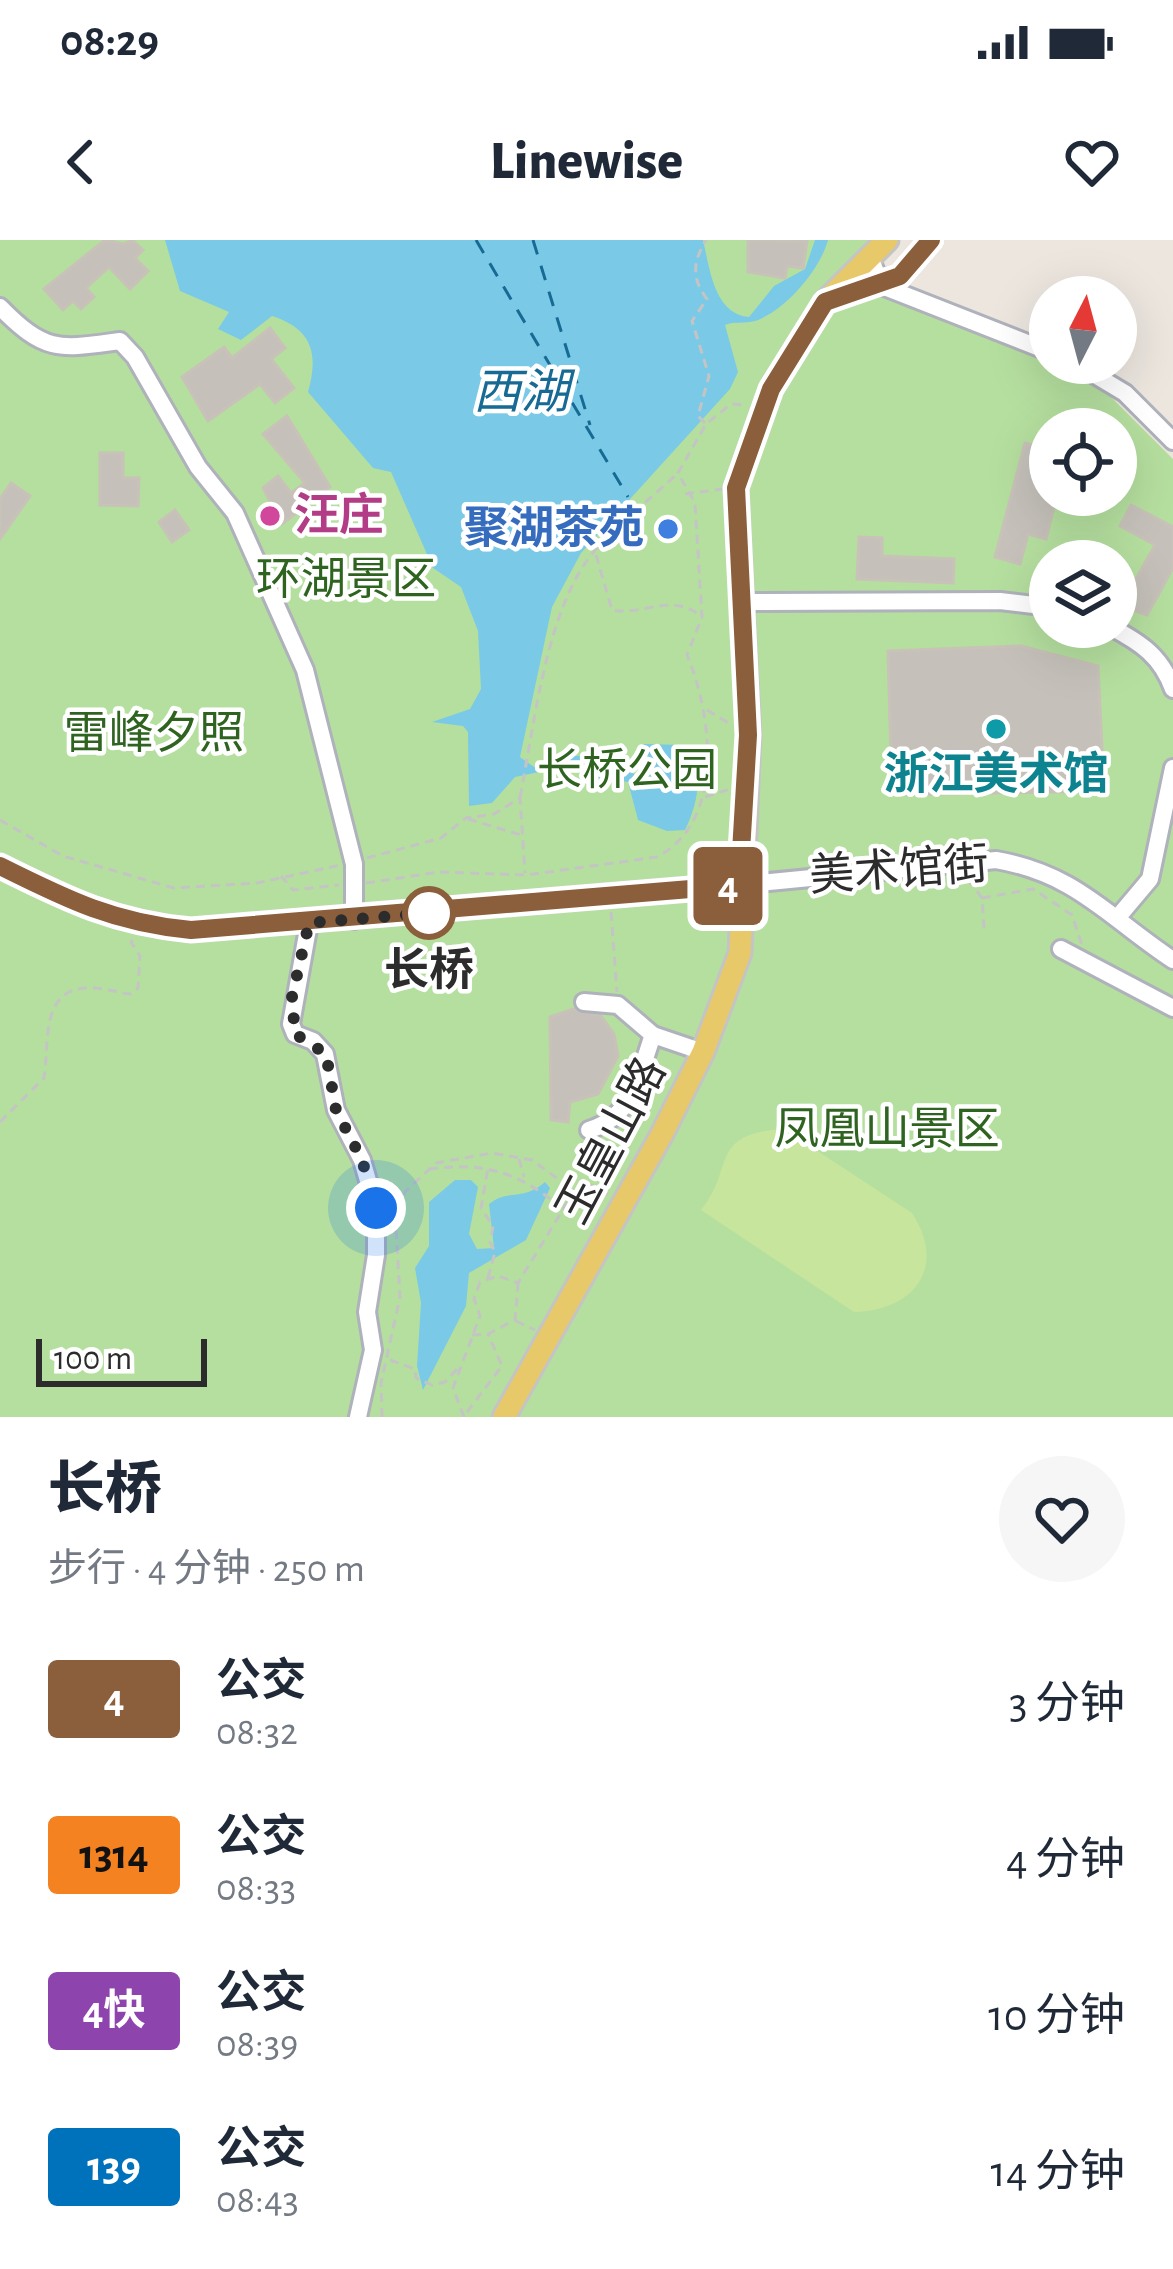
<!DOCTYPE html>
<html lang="zh">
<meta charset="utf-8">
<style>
:root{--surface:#fff;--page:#f6f6f7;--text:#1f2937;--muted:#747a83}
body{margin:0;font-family:"Alegreya Sans","Noto Sans SC",sans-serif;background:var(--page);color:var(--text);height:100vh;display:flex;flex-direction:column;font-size:45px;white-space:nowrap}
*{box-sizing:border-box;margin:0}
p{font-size:39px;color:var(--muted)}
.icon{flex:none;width:66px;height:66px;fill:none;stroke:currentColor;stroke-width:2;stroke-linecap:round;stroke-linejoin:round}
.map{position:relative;height:1177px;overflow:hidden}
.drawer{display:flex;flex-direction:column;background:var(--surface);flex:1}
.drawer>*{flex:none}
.badge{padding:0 24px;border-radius:9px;font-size:42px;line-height:78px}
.needle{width:78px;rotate:6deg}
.fabs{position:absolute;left:1029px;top:36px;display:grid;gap:24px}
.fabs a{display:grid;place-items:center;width:108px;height:108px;border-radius:50%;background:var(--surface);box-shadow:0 12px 48px #0002;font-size:60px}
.scale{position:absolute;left:36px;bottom:30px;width:171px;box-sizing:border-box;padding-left:12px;border:6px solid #2c2c2c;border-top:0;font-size:33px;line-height:42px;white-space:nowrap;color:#2c2c2c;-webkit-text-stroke:9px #fff;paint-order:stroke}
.you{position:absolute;width:60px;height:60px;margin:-30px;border:9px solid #fff;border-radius:50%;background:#1a73e8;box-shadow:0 0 0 18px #1a73e833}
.map>.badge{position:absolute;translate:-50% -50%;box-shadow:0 0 0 6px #fff}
.round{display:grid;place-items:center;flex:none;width:126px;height:126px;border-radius:63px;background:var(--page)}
.headline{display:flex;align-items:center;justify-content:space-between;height:204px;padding:0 48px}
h1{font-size:57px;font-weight:800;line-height:90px}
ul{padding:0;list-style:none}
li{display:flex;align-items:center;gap:36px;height:156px;padding:0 48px}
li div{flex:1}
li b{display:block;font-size:45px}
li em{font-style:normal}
li .badge{min-width:132px;font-weight:700;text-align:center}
.status{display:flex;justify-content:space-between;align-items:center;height:84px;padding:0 60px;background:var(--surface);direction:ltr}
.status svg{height:33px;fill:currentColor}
header{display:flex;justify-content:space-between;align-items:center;height:156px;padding:0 48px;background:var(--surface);font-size:54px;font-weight:800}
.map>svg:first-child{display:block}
.green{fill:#b5df9f;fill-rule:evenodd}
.pitch{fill:#c7e59c}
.water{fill:#7acae7}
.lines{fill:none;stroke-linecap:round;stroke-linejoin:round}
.ferry{stroke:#176a94;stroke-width:3;stroke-dasharray:15 12;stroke-linecap:butt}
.building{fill:#c5c1ba;stroke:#c8c2b8;stroke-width:3}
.minor-casing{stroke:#afb1bb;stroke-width:22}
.major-casing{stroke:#c4c4c4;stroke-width:27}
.path{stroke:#c4c4c4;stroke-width:3;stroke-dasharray:9 6;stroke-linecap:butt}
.minor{stroke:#fff;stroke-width:16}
.major{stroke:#e7c969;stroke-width:21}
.line-casing{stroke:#fff;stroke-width:27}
.line{stroke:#8b5e3c;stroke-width:18}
.walk{stroke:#2c2c2c;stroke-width:12;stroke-dasharray:0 21.6}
.hotel-dot{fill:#d1479c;stroke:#fff;stroke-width:4.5}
.shop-dot{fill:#3f7fe0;stroke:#fff;stroke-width:4.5}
.culture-dot{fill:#0f9aa8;stroke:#fff;stroke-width:4.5}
.stop-dot{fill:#fff;stroke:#8b5e3c;stroke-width:6}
.labels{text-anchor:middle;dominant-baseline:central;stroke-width:9;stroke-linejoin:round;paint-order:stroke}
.hotel-label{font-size:45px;font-weight:bold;fill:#b23c85;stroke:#fff;text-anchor:start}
.shop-label{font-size:45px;font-weight:bold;fill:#366cbe;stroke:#fff;text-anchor:end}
.park-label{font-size:45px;fill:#2f6420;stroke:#fff}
.culture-label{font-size:45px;font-weight:bold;fill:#0d838f;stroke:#fff}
.street-label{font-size:45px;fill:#2c2c2c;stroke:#fff}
.stop-label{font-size:45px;font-weight:bold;fill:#2c2c2c;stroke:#fff}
.water-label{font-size:48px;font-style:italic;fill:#176a94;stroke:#fff}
</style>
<div class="status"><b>08:29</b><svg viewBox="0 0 49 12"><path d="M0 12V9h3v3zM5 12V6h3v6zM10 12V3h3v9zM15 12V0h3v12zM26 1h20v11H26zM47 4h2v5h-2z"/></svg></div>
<header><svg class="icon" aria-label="back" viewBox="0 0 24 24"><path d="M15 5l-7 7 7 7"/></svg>Linewise<svg class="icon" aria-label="heart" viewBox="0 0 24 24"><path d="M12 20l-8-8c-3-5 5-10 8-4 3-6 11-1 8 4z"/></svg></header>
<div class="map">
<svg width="1173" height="1177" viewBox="0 0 1173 1177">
<rect width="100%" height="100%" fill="#ece6df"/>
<path class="green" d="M0 0H895L849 38 1050 120 1107 153 1173 219V1177H0ZM1050 189H1116V255H1050ZM1050 321H1116V387H1050Z"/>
<path class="pitch" d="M784 889 912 973C948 1028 913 1071 854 1072L701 970C736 928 707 894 784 889Z"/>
<g class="water">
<path d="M165 0H703C710 29 714 74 749 77L774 46 805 29 815 0H828C820 30 785 71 755 81 745 84 735 81 725 85L738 132 730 149 581 313 552 367 520 517 534 527 568 516H606L637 536 636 511 644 504 685 505C704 533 699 561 685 590L667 591 638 580 628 542 598 538 583 523 515 537 492 563 469 566 468 492 463 486 432 482 470 469 481 449 478 391 461 347 433 328 391 232 373 228 308 152C319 113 312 89 272 76L241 100 218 89 229 72 180 51Z"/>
<path d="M455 940H471L478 947 469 994 477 1009 494 1008 489 964C509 948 522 962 545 942L550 948 526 1000 469 1033 466 1066 423 1150 417 1126 421 1063 415 1028 429 1006V962Z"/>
</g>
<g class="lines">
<g class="ferry">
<path d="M476 0 628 257"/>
<path d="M533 0 590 185"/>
</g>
</g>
<g class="building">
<path d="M105 0 124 4 132 0 143 10 135 18 148 31 130 49 109 27 86 48 94 57 81 69 73 61 63 70 44 49Z"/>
<path d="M748 0 807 1 803 28 787 26 785 38 748 32Z"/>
<path d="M270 88 285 108 271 119 294 148 275 163 260 144 208 181 182 137 224 107 232 118Z"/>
<path d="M287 176 330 247 282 284 263 248 278 236 291 253 305 243 263 194Z"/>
<path d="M1025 203 1050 210 1045 243 1050 255H1057L1046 299 1028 294 1020 324 995 317Z"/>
<path d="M100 213H123V238H139L138 266 100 265Z"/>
<path d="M11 243 30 256 0 299V259Z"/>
<path d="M1131 265 1173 287V328L1147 375 1116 365V338L1132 346 1155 305 1120 286Z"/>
<path d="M175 270 189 290 172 302 159 282Z"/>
<path d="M859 297 882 298V316L954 319 953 343 857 339Z"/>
<path d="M1021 406 1098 426 1104 551 892 555 888 411Z"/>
<path d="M573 769 601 776 614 794 618 816 598 854 570 862 568 882 551 880 550 777Z"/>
</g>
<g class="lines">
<g class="minor-casing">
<g id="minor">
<path d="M870 18 882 46 1050 112"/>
<path d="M0 67C46 114 60 109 120 101L135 117 198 227 235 273 305 430 354 624V680"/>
<path d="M1075 123 1125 153 1173 201"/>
<path d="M742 362 1000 361 1050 367"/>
<path d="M1111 387C1141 403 1161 416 1173 449"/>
<path d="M738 645 996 620C1077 634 1109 678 1173 720"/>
<path d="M1118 677 1150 639 1173 528"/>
<path d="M309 683 291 784 295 794 313 801 325 814 336 870 362 920 376 968V1015L367 1072 373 1110 358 1177"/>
<path d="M1061 709 1173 768"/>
<path d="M584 762 618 765 653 795 703 812"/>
<path d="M589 890C634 876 638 836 653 795"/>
</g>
</g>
<g class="major-casing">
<g id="major">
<path d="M827 61 900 36 931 0"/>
<path d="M0 626C68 660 115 683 191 690L738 645"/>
<path d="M504 1177 662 894 703 812 740 713 749 495 736 248 771 149 825 62 887 0"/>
</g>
</g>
<g class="path">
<path d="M705 183 698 176 709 136 692 81 707 59C691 38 693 22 706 0"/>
<path d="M685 254 723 249"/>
<path d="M596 315 612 370C645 376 670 352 701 376"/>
<path d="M707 470 730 484"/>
<path d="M520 557C535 483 546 366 596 309 619 282 652 258 678 233"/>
<path d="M705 557 730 549"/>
<path d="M468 579 521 595"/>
<path d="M0 580 63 616 174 648 257 643 341 625"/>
<path d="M367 618 441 598 466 578 494 574 520 558 525 633"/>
<path d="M281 636 293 650 339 645"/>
<path d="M968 639 982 658 984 689"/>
<path d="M366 643 439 632 526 635 657 617C726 581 712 474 687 415L702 377 695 263 678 233 706 184 731 164 746 165"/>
<path d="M982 658 1033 649 1072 675 1082 705"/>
<path d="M611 672 617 752"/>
<path d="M0 882 44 838C50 805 38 745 93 748 106 748 118 753 131 754L138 748 140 716 131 702 136 695"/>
<path d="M519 919 524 937"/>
<path d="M429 929C483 922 516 931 558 965"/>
<path d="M488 1038 495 1012 490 1002 493 986 481 968 488 928"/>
<path d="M516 1081 535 1090"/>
<path d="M472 1095 488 1094 515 1080 518 1043"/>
<path d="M390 1120 415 1129 416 1138 432 1145 445 1142 458 1128"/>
<path d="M467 1172 502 1126 488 1094"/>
<path d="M382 1177 381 1143 400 1057 396 988 405 952 436 923 492 913 532 920 573 950"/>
<path d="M464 1177 453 1148 480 1076 474 1059 480 1042 498 1036 518 1043 581 940 608 954"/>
</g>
<use href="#minor" class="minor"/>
<use href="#major" class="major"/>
</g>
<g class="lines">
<g class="line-casing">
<path id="line" d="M0 626C68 660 115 683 191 690L739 645 748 495 736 248 771 149 825 62 900 36 931 0"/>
</g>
<use href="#line" class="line"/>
<path class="walk" d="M376 968 362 920 336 870 326 814 295 794 292 757 309 683 429 673"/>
</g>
<circle class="hotel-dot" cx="270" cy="276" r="12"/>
<circle class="shop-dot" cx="668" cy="289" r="12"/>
<circle class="culture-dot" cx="996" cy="489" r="12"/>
<circle class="stop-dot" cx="429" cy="673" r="24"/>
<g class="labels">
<g class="hotel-label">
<text x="294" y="276">汪庄</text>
</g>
<g class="shop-label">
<text x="644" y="289">聚湖茶苑</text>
</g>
<g class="park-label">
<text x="346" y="340">环湖景区</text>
<text x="154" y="494">雷峰夕照</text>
<text x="627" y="531">长桥公园</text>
<text x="887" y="890">凤凰山景区</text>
</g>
<g class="culture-label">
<text x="996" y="535">浙江美术馆</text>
</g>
<g class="street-label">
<text transform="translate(899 631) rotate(-4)">美术馆街</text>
<text transform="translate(612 901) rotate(-62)">玉皇山路</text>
</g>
<g class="stop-label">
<text x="429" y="731">长桥</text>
</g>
<g class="water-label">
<text x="521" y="154">西湖</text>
</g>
</g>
</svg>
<div class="fabs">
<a><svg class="needle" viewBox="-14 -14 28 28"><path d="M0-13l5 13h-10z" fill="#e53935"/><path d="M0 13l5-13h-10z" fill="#747a83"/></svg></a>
<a><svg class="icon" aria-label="locate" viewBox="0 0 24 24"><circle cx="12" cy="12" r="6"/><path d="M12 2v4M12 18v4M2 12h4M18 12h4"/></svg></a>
<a><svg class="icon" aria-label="layers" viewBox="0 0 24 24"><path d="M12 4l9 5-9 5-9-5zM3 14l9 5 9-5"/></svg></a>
</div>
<div class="scale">100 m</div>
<div class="you" style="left:376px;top:968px"></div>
<b class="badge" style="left:728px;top:646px;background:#8b5e3c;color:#fff">4</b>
</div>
<section class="drawer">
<div class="headline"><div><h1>长桥</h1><p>步行 · 4 分钟 · 250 m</p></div><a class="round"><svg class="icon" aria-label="heart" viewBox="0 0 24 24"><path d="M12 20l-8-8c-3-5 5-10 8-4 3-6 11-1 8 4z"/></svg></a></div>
<ul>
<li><span class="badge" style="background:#8b5e3c;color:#fff">4</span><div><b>公交</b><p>08:32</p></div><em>3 分钟</em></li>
<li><span class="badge" style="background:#f58220;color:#111">1314</span><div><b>公交</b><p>08:33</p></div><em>4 分钟</em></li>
<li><span class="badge" style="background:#8e44ad;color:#fff">4快</span><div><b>公交</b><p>08:39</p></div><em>10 分钟</em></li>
<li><span class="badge" style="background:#0072bc;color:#fff">139</span><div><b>公交</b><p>08:43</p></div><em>14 分钟</em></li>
</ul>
</section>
